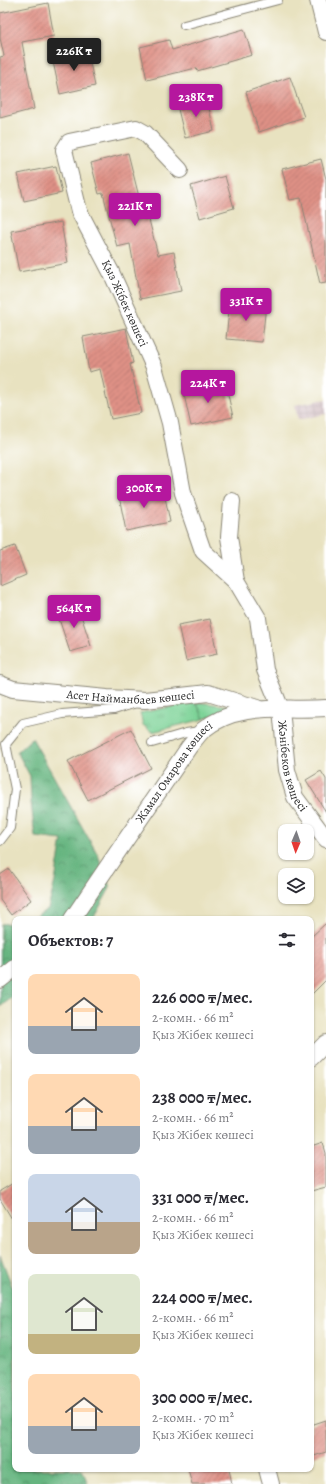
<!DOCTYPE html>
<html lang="ru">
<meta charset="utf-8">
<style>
:root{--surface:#fff;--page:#f2f2f3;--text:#2b2b33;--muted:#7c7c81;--accent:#b5179e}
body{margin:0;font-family:Alegreya,serif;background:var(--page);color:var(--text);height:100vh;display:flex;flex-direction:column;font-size:15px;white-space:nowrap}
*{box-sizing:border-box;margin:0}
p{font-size:13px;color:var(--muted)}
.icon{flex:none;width:22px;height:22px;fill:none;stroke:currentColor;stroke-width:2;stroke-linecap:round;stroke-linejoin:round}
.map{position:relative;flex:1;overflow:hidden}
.side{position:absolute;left:12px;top:916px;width:302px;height:556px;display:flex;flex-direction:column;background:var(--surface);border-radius:8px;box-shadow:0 1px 3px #0004}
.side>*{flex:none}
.needle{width:26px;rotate:182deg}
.controls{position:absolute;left:278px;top:824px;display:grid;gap:8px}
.controls a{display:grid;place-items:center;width:36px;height:36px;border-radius:8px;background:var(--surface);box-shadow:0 1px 3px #0004;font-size:20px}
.price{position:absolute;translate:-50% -34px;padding:0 9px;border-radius:4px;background:var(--accent);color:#fff;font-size:13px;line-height:26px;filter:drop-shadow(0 1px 2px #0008)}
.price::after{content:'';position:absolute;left:50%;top:24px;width:12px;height:9px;margin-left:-6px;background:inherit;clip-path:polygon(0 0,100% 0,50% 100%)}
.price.current{background:#222;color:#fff}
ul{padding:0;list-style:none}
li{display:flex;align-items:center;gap:12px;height:100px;padding:0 16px}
li span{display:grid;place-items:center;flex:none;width:112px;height:80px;border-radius:8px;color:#555}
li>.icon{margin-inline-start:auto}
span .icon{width:48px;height:48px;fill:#fffc;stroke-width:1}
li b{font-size:17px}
h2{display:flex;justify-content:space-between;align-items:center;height:48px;padding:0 16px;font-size:17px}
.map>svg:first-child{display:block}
</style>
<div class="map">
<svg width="326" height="1484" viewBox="0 0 326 1484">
<defs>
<pattern id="industrial-grid" width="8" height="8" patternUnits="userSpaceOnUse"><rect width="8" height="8" fill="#d2bec2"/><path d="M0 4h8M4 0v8" fill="none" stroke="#b4a3a7"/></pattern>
<pattern id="forest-crowns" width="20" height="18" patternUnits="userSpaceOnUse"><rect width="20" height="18" fill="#66b580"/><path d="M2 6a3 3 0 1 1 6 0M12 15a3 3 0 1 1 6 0" fill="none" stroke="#549369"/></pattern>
<pattern id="park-tufts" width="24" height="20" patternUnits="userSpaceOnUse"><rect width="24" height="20" fill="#7dd397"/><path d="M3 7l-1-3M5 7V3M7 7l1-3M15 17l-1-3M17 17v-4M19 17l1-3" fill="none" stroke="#6cb582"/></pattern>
<pattern id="building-hatch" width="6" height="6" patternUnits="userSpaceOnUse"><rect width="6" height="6" fill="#df9186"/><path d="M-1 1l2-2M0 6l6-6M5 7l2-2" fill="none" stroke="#b5776e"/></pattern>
</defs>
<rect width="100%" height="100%" fill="#fff"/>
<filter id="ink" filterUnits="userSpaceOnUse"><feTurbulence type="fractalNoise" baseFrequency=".025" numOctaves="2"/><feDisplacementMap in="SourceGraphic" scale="8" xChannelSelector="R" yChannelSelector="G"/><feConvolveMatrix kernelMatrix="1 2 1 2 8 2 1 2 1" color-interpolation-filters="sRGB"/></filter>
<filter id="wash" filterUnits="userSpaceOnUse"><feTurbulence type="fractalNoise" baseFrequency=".012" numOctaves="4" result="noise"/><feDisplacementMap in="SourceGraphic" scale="16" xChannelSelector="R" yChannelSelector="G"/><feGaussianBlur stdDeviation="0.9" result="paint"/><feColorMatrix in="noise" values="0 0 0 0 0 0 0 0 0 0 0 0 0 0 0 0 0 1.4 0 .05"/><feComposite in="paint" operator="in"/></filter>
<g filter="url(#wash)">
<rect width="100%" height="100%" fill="#e8e2c0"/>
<path fill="url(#industrial-grid)" d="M326 399V414L298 420 295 405Z"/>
<path fill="#7dd397" stroke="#547f61" d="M196 702 244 708 221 712 204 719Z"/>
<path fill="url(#forest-crowns)" stroke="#487056" d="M32 738 98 855 110 888 93 919H32L48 909 55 881 62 840 35 837 31 802 30 776 17 752Z
M15 923V995L0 1007 1 924Z
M0 1255 15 1294V1469H82L88 1484H0Z"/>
<path fill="url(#park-tufts)" stroke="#547f61" d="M196 702 204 719 152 732 143 725 140 713Z"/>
<g id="blocks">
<path fill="url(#building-hatch)" d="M48 3 54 36 22 42 34 109 0 118V57L4 56 0 38V13Z
M244 29 252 55 197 71 196 68 147 80 140 47 169 40 172 50Z
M87 49 95 86 60 94 52 57Z
M290 77 304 117 259 132 246 92Z
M207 99 214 131 185 138 177 105Z
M128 153 141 205 145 204 158 255 174 252 181 291 140 299 130 244 117 247 103 193 99 194 91 163Z
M321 159 326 179V283L320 284 301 198 290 200 282 169Z
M56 166 62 193 24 201 18 174Z
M225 176 234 208 200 218 191 186Z
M61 222 68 263 19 272 11 231Z
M230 301 266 305 262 342 226 339Z
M126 328 133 363 130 364 141 413 111 419 100 369 89 372 83 337Z
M225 381 233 417 191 426 183 390Z
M163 487 170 522 126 531 119 496Z
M15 546 26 575 0 586V551Z
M78 606 91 646 70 652 57 613Z
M210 619 217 654 186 661 178 625Z
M131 729 151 768 88 800 68 761Z
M321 771 326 779V812L306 780Z
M9 869 31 900 11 915 0 900V875Z
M326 923V980L311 995V937Z
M323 1143 326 1153V1187L311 1191V1147Z
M15 1182V1224L0 1199V1191Z
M326 1420V1452L311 1457V1425Z
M188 1469H229L232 1484H192Z"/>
</g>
</g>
<g filter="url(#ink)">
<use href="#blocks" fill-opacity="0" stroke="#8a8676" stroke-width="1"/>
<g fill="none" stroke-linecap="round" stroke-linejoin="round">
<g stroke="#8a8676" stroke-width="10">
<path id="lane" d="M184 25 278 0
M152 743 186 733 200 731
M0 841 10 828 15 789 6 744 23 723 62 714 114 710 133 704"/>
</g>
<g stroke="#8a8676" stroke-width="18">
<g id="street">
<path d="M318 0 326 32"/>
<path id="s1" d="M180 170 145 133 136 128 69 142 64 150 79 211 111 272 154 367 170 423 183 493 203 551 236 581"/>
<path id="s2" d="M232 501 229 537 236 581 258 618 265 670 281 709 287 770 295 797 326 839"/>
<path id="s3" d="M0 684 13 689 107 698 145 700 208 693 257 708"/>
<path id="s4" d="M72 919 189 747C194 741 198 735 203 730 238 701 285 711 326 708"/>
<path d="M0 980 15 968"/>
<path d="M311 1058 326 1043"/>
<path d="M267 1469 271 1484"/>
</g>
</g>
<use href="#lane" stroke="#fff" stroke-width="8"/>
<use href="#street" stroke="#fff" stroke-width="16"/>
</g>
</g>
<g text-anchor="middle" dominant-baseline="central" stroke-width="4" stroke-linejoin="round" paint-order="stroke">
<g font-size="12" fill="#2b2b2b" stroke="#fff">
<text stroke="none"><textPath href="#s1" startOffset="305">Қыз Жібек көшесі</textPath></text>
<text stroke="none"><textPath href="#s3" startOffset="132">Асет Найманбаев көшесі</textPath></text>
<text stroke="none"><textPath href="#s2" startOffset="277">Жәнібеков көшесі</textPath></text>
<text stroke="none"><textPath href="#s4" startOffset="179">Жамал Омарова көшесі</textPath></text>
</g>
</g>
</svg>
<div class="controls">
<a><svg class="needle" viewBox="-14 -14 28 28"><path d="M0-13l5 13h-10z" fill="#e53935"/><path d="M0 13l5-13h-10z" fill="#7c7c81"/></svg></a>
<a><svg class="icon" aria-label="layers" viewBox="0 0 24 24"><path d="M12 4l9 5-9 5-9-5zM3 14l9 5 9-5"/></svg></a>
</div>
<b class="price current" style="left:74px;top:72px">226K ₸</b>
<b class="price" style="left:196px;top:118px">238K ₸</b>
<b class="price" style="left:135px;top:227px">221K ₸</b>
<b class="price" style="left:246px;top:322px">331K ₸</b>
<b class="price" style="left:208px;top:404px">224K ₸</b>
<b class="price" style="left:144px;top:509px">300K ₸</b>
<b class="price" style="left:74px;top:629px">564K ₸</b>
<section class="side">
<h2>Объектов: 7<svg class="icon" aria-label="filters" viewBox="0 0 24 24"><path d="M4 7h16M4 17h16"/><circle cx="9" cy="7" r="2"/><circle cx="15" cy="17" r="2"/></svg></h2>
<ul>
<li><span style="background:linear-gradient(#ffd9b3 65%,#9aa5b1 0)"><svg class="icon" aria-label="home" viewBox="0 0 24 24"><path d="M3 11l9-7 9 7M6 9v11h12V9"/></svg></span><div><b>226 000 ₸/мес.</b><p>2-комн. · 66 m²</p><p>Қыз Жібек көшесі</p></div></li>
<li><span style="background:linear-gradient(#ffd9b3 65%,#9aa5b1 0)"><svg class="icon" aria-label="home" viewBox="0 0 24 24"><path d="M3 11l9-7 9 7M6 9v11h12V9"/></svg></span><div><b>238 000 ₸/мес.</b><p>2-комн. · 66 m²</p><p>Қыз Жібек көшесі</p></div></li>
<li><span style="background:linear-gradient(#c9d6e8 60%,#b9a48a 0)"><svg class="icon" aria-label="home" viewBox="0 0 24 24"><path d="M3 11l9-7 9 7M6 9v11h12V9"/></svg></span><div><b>331 000 ₸/мес.</b><p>2-комн. · 66 m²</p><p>Қыз Жібек көшесі</p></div></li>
<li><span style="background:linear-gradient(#dfe7d0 75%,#c2b280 0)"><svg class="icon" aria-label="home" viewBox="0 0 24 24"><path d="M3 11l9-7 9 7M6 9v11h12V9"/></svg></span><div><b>224 000 ₸/мес.</b><p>2-комн. · 66 m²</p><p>Қыз Жібек көшесі</p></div></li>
<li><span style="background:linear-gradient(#ffd9b3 65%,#9aa5b1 0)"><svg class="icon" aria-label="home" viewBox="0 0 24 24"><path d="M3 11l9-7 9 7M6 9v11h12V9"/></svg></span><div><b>300 000 ₸/мес.</b><p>2-комн. · 70 m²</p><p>Қыз Жібек көшесі</p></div></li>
</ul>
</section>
</div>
